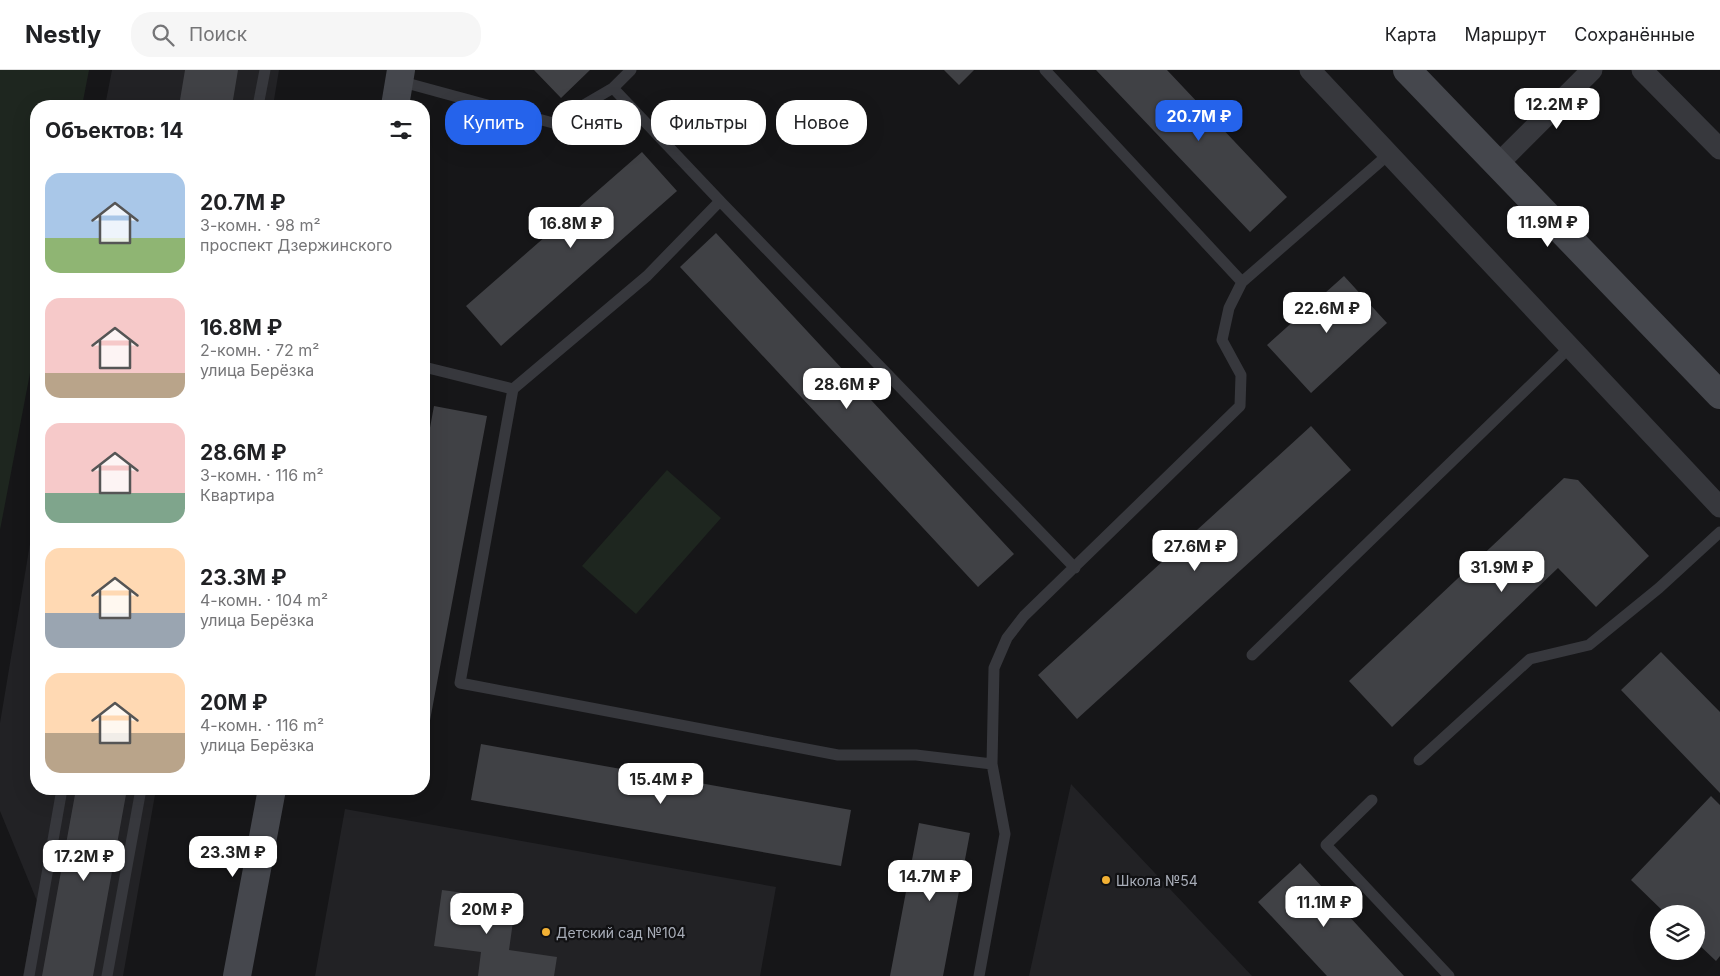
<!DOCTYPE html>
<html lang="ru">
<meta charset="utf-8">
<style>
:root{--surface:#fff;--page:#f6f6f6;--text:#202124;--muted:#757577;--line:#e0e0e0;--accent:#2563eb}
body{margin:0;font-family:Inter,sans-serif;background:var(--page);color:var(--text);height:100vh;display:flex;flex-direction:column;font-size:19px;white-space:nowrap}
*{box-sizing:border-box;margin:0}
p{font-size:16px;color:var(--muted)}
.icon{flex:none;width:28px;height:28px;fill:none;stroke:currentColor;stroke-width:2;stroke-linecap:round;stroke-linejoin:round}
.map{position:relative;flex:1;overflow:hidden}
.panel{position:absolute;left:30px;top:30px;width:400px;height:695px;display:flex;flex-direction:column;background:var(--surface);border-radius:20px;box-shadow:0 5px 20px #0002}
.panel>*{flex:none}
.guide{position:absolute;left:445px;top:30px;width:475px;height:45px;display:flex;gap:10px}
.buttons{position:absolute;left:1650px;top:835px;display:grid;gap:10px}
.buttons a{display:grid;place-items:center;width:55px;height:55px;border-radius:50%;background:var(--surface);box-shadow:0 5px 20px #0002;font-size:25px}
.price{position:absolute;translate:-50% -42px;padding:0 11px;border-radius:10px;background:#fff;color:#222;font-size:16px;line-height:32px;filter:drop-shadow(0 1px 2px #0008)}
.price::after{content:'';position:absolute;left:50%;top:30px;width:15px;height:11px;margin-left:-8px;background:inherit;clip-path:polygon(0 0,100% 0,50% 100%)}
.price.on{background:var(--accent);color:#fff}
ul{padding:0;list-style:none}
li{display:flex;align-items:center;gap:15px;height:125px;padding:0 15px}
li span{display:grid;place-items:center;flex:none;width:140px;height:100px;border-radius:15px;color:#555}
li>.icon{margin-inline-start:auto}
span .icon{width:60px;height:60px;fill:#fffc;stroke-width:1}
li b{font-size:21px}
h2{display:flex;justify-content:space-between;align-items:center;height:60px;padding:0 15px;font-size:21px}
.pill{padding:0 18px;border-radius:20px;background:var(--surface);box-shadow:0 5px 20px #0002;font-size:18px;line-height:45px}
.pill.on{background:var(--accent);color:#fff}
header{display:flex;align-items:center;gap:30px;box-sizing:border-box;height:70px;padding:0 25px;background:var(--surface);border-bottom:1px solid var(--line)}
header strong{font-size:24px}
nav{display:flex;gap:28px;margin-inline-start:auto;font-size:18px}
.search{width:350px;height:45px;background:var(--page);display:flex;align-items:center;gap:12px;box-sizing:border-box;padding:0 18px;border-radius:20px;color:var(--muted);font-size:19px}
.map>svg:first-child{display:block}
</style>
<header>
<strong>Nestly</strong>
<div class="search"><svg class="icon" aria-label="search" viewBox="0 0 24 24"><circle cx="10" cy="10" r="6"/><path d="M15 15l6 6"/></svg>Поиск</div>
<nav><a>Карта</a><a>Маршрут</a><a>Сохранённые</a></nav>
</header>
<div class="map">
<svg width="1720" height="906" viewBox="0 0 1720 906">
<rect width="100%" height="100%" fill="#161618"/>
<path fill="#222225" d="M112 0H279L273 36H105Z
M36 438V719H156L123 906H23L37 831 0 741V653Z
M1071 714 1252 906H1029Z
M345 739 776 817 760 906H315Z"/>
<path fill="#1e261f" d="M0 0H89L82 36H36V272L0 460Z
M667 400 721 448 636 544 582 496Z"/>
<path fill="#404145" d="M185 0H238L232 36H179Z
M534 0H590L561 28Z
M944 0H974L959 15Z
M1096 0H1167L1287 127 1250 162Z
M642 82 677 121 501 276 466 236Z
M716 163 1014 484 978 517 680 197Z
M1344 206 1387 253 1311 323 1267 275Z
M434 336 487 346 425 677 424 390Z
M1311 356 1351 400 1077 649 1038 605Z
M1564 408 1578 410 1649 486 1596 537 1558 498 1392 657 1349 611Z
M1661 582 1720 642V723L1621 620Z
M481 674 851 740 841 796 471 730Z
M76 719H127L93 906H42Z
M1711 726 1720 735V886L1716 891 1696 872V844H1666L1631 810Z
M919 753 970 763 943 906H890Z
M1300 793 1404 906H1327L1258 832Z
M442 820 516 830 509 880 557 887 554 906H478L481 882 434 876Z"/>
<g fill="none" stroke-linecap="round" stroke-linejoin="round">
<path stroke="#37383d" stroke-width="11" d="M399 11 553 53 613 18 631 0
M613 18 720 131
M258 36 265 0
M1242 212 1389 84
M424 297 513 319 460 613 838 685H916L992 694
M513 319 647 206 720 131 1075 498
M1252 585 1569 278
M1419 690 1530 589 1589 575 1659 518 1720 462
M1372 730 1326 775 1449 906
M29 906 62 719
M107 906 141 719
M979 906 1005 764 992 694 994 598 1007 568 1024 546 1240 336 1241 305 1222 270 1229 238 1242 212 1045 0"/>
<path stroke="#37383d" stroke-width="21" d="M1310 0 1720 437
M1642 0 1720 79
M1497 95 1592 0"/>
<path stroke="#45474d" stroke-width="28" d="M1407 0 1720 325
M395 36 401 0
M237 906 272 719"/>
</g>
<g fill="#f2b134" stroke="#111113" stroke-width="2">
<circle cx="1106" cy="810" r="5"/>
<circle cx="546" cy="862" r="5"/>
</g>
<g text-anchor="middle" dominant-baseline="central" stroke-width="4.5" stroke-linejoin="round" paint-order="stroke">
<g font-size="14" fill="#a8adb8" stroke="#111113" text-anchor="start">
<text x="1116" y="810">Школа №54</text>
<text x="556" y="862">Детский сад №104</text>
</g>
</g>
</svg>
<div class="buttons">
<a><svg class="icon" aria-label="layers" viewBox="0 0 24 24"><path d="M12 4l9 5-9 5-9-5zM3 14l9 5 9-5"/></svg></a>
</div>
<b class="price" style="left:1557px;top:60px">12.2M ₽</b>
<b class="price on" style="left:1199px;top:72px">20.7M ₽</b>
<b class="price" style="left:1548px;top:178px">11.9M ₽</b>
<b class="price" style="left:571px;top:179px">16.8M ₽</b>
<b class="price" style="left:1327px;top:264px">22.6M ₽</b>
<b class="price" style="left:847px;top:340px">28.6M ₽</b>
<b class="price" style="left:1195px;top:502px">27.6M ₽</b>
<b class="price" style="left:1502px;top:523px">31.9M ₽</b>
<b class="price" style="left:661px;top:735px">15.4M ₽</b>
<b class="price" style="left:233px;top:808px">23.3M ₽</b>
<b class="price" style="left:84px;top:812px">17.2M ₽</b>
<b class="price" style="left:930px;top:832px">14.7M ₽</b>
<b class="price" style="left:1324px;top:858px">11.1M ₽</b>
<b class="price" style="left:487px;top:865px">20M ₽</b>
<div class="guide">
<a class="pill on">Купить</a>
<a class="pill">Снять</a>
<a class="pill">Фильтры</a>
<a class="pill">Новое</a>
</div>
<section class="panel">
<h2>Объектов: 14<svg class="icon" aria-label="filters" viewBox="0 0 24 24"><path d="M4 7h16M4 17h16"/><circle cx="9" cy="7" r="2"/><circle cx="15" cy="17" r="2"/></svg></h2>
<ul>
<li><span style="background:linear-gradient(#a9c7e8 65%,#8fb573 0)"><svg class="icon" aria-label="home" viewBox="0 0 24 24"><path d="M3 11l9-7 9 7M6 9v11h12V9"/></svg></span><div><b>20.7M ₽</b><p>3-комн. · 98 m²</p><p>проспект Дзержинского</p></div></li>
<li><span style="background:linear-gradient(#f6c9c9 75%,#b9a48a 0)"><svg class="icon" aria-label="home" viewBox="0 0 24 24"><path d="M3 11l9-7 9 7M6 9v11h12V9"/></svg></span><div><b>16.8M ₽</b><p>2-комн. · 72 m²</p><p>улица Берёзка</p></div></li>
<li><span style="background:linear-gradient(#f6c9c9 70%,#7fa58c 0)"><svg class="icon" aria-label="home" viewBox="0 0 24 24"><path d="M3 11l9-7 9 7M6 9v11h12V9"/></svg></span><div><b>28.6M ₽</b><p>3-комн. · 116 m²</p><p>Квартира</p></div></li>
<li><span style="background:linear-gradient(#ffd9b3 65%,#9aa5b1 0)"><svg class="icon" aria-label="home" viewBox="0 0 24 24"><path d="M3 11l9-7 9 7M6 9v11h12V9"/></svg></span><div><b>23.3M ₽</b><p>4-комн. · 104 m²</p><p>улица Берёзка</p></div></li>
<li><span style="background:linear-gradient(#ffd9b3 60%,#b9a48a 0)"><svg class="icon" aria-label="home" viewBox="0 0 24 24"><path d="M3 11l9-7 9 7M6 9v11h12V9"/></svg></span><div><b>20M ₽</b><p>4-комн. · 116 m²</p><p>улица Берёзка</p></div></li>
</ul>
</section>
</div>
